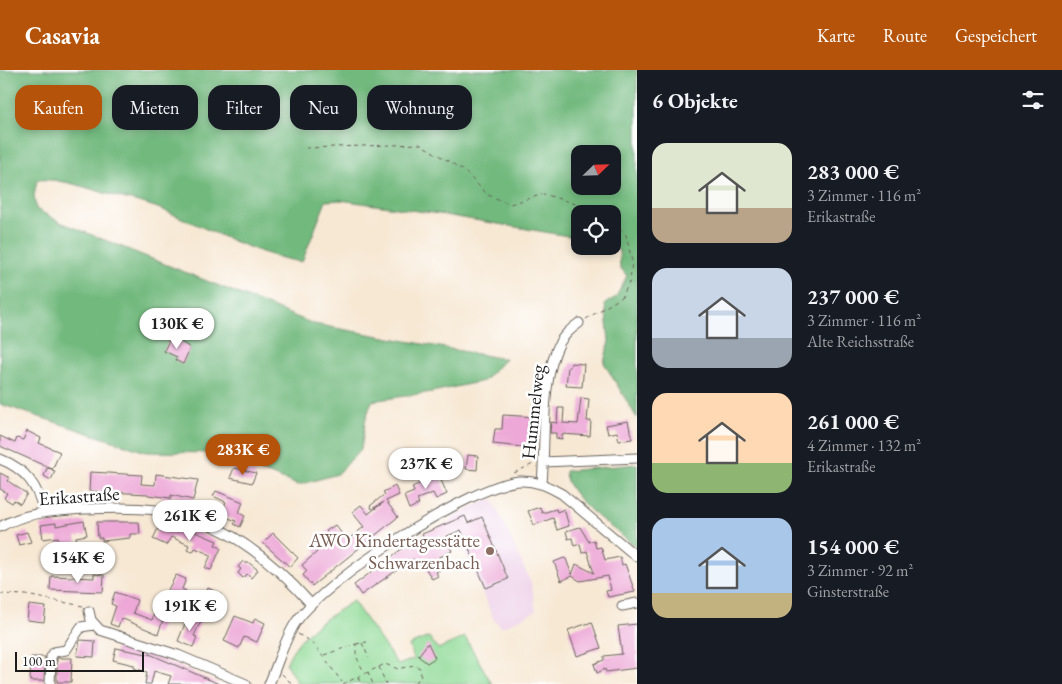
<!DOCTYPE html>
<html lang="de">
<meta charset="utf-8">
<style>
:root{--surface:#171b24;--page:#242831;--text:#f1f3f6;--muted:#9ea1a6;--accent:#b45309}
body{margin:0;font-family:"EB Garamond",serif;background:var(--page);color:var(--text);height:100vh;display:flex;flex-direction:column;font-size:19px;white-space:nowrap}
*{box-sizing:border-box;margin:0}
p{font-size:16px;color:var(--muted)}
.icon{flex:none;width:28px;height:28px;fill:none;stroke:currentColor;stroke-width:2;stroke-linecap:round;stroke-linejoin:round}
.map{position:relative;flex:1;overflow:hidden}
.side{display:flex;flex-direction:column;background:var(--surface);width:425px}
.side>*{flex:none}
.hud{position:absolute;left:15px;top:15px;width:475px;height:45px;display:flex;gap:10px}
.needle{width:32px;rotate:67deg}
.fabs{position:absolute;left:571px;top:75px;display:grid;gap:10px}
.fabs a{display:grid;place-items:center;width:50px;height:50px;border-radius:10px;background:var(--surface);box-shadow:0 2px 8px #0003;font-size:25px}
.scale{position:absolute;left:15px;bottom:12px;width:129px;box-sizing:border-box;padding-left:5px;border:2px solid #1c1c1c;border-top:0;font-size:14px;line-height:18px;white-space:nowrap;color:#1c1c1c;-webkit-text-stroke:4px #fff;paint-order:stroke}
.price{position:absolute;translate:-50% -42px;padding:0 11px;border-radius:18px;background:#fff;color:#222;font-size:16px;line-height:32px;filter:drop-shadow(0 1px 2px #0008)}
.price::after{content:'';position:absolute;left:50%;top:30px;width:15px;height:11px;margin-left:-8px;background:inherit;clip-path:polygon(0 0,100% 0,50% 100%)}
.price.active{background:var(--accent);color:#fff}
ul{padding:0;list-style:none}
li{display:flex;align-items:center;gap:15px;height:125px;padding:0 15px}
li span{display:grid;place-items:center;flex:none;width:140px;height:100px;border-radius:15px;color:#555}
li>.icon{margin-inline-start:auto}
span .icon{width:60px;height:60px;fill:#fffc;stroke-width:1}
li b{font-size:21px}
h2{display:flex;justify-content:space-between;align-items:center;height:60px;padding:0 15px;font-size:21px}
.tag{padding:0 18px;border-radius:15px;background:var(--surface);box-shadow:0 2px 8px #0003;font-size:18px;line-height:45px}
.tag.active{background:var(--accent);color:#fff}
header{display:flex;align-items:center;gap:30px;box-sizing:border-box;height:70px;padding:0 25px;background:var(--accent);color:#fff}
header strong{font-size:24px}
nav{display:flex;gap:28px;margin-inline-start:auto;font-size:18px}
main{display:flex;flex:1;min-height:0}
.map>svg:first-child{display:block}
</style>
<header>
<strong>Casavia</strong>
<nav><a>Karte</a><a>Route</a><a>Gespeichert</a></nav>
</header>
<main>
<div class="map">
<svg width="637" height="614" viewBox="0 0 637 614">
<rect width="100%" height="100%" fill="#fff"/>
<filter id="ink" filterUnits="userSpaceOnUse"><feTurbulence type="fractalNoise" baseFrequency=".02" numOctaves="2"/><feDisplacementMap in="SourceGraphic" scale="10" xChannelSelector="R" yChannelSelector="G"/><feConvolveMatrix kernelMatrix="1 2 1 2 8 2 1 2 1" color-interpolation-filters="sRGB"/></filter>
<filter id="wash" filterUnits="userSpaceOnUse"><feTurbulence type="fractalNoise" baseFrequency=".0096" numOctaves="4" result="noise"/><feDisplacementMap in="SourceGraphic" scale="20" xChannelSelector="R" yChannelSelector="G"/><feGaussianBlur stdDeviation="1.12" result="paint"/><feColorMatrix in="noise" values="0 0 0 0 0 0 0 0 0 0 0 0 0 0 0 0 0 1.4 0 .05"/><feComposite in="paint" operator="in"/></filter>
<g filter="url(#wash)">
<rect width="100%" height="100%" fill="#f7e8d4"/>
<path fill="#edd0e8" d="M492 428 531 513 536 541 502 557 494 550 450 448Z"/>
<path fill="#8ed995" stroke="#557a58" d="M353 531 398 595 414 589 409 575 429 567 438 579 465 567 492 614H298L286 594C298 563 326 549 353 531Z"/>
<path fill="#72b97e" stroke="#476a4d" fill-rule="evenodd" d="M0 0H637V348L604 293 609 271 605 234 616 227 627 206 620 197 619 181 613 176 612 144H580V168L439 144 340 130 326 131 302 192C256 185 213 161 170 143 149 133 123 129 101 122 81 116 57 108 37 110L34 126 36 139 60 152 314 254 505 289 484 311 432 322 372 331 366 348 361 379 338 404 298 415 214 383 146 382 0 334ZM580 84H612V116H580Z
M637 394V477C618 462 564 426 565 401Z"/>
<g id="blocks">
<path fill="#eda8d7" d="M174 267 190 278 183 294 175 290 177 287 164 281 170 268 173 270Z
M571 293 584 294 582 317 566 316 568 297H570Z
M581 328 589 329 587 351H591L590 366 562 364V369L556 368V363H550L551 352 557 353 558 338H564L563 353 578 354Z
M503 345 537 347 532 378 493 374 495 359H502Z
M628 351 632 369 619 371 617 362 608 364 606 355Z
M27 361 41 368 39 373 60 382 52 400 55 401 51 410 44 406 47 398 52 399 0 376V366L15 373 17 368 23 370Z
M438 383 452 384 451 397 438 396Z
M468 385 478 386 477 400 466 399Z
M234 398 256 403 252 413 230 408Z
M90 402 142 405 141 414 155 415 156 404 198 410 193 430 171 425V428L148 425V424L89 421Z
M0 403 10 408 8 411 27 424 20 434 14 430 12 433 4 428 7 423 0 419Z
M438 403 447 424 436 429 433 423 417 429 419 434 409 439 404 426 414 422 412 417 421 413 419 411Z
M395 416 399 425 386 431 398 447 312 516 303 505 307 501 302 495 317 482 314 479 330 467 326 461 335 455 347 470 364 457 352 442 361 435 368 444 384 432 372 439 370 436 385 424 383 422Z
M216 421 243 432 239 443 245 446 240 457 234 454 236 451 221 445 226 432 213 426Z
M540 437 542 443 556 439 557 442 564 439 569 456 557 460 553 448 534 455 528 441Z
M465 446 468 453 482 447 508 509 486 518 461 460 445 467 452 481 438 488 443 498 436 502 438 506 432 509 422 492 416 496 413 489 361 525 354 515 403 478 424 468 422 464Z
M84 451 87 465 76 467 77 472 59 475 58 467 43 469 41 455 56 453V456Z
M97 452H139L140 464H130V468L102 471V468H98Z
M160 454 178 462 181 456 217 471 215 475 221 478 211 500 205 498 211 485 195 478 193 482 187 480 189 475 171 467 166 475 153 469Z
M580 457 589 472 594 470 596 478 601 477 605 490 620 487 622 495 625 494 635 522 608 527 606 521 611 520 608 506 580 511 572 506 561 511 554 492 564 488 566 489 572 505 576 494 594 503 587 481 582 483 580 474 574 476 572 468 568 469 566 461Z
M27 462 31 472 19 475 16 465Z
M273 463 298 488 290 497 263 473Z
M243 491 246 494 248 492 258 500 251 508 247 504 243 508 238 503 241 499 238 497Z
M94 504 104 505 103 522 50 520 51 506 94 508Z
M176 505 186 509 182 519 186 521 184 525 199 531 200 529 203 530 208 518 221 524 211 546 165 525Z
M115 522 137 530 133 543 152 550 157 535 167 539 158 564 121 548 118 557 110 554 116 536 111 534Z
M29 535 46 537 44 552 27 550Z
M188 546 201 551 194 566 197 567 193 577 178 571Z
M235 546 253 553 255 548 265 553 257 572 244 567 239 578 224 571Z
M592 552 601 578 577 586 568 560Z
M637 554V598L606 602 605 599 597 603 594 594 604 590V586L622 584 618 556Z
M80 570 95 571 94 587 77 586Z
M428 573 435 588 427 593 418 586Z
M116 578 152 585 219 614H168L171 606 154 601 151 614H145L147 602 134 598V595L113 590Z
M31 587H45L44 611H30Z
M57 588H72L71 612H57Z"/>
</g>
</g>
<g filter="url(#ink)">
<use href="#blocks" fill-opacity="0" stroke="#69635c" stroke-width="1"/>
<g fill="none" stroke-linecap="round" stroke-linejoin="round">
<g stroke="#69635c" stroke-width="11">
<path id="minor" d="M0 389C26 399 38 416 44 443
M543 392 637 388
M542 413C546 370 540 311 560 272 565 264 572 258 579 253
M0 457C25 442 56 441 84 439 109 438 132 437 156 440 219 446 271 489 311 534
M622 536 637 533
M89 541 91 550 100 560 178 585 246 614
M50 614 51 587 54 582 66 580 81 557 94 555
M269 614C278 594 284 570 296 552 325 510 469 416 519 411 535 410 549 416 562 424L637 487"/>
</g>
<path stroke="#69635c" stroke-width="1" stroke-dasharray="4 4" stroke-linecap="butt" d="M306 78 420 74 463 100 488 125 510 134 544 124 607 144
M586 249 622 227 630 211 632 191 626 165 612 150
M514 403 533 394
M0 524 26 525 83 536
M298 564 312 572 342 612
M362 573 369 588
M356 574 367 572
M324 585 356 574V586L364 602
M379 597 386 614
M368 602 373 614
M282 604 292 614
M358 607 361 614
M343 614 385 594 398 599 414 595 420 598 421 605 415 614"/>
<use href="#minor" stroke="#fff" stroke-width="9"/>
</g>
</g>
<circle fill="#8d6e63" stroke="#fff" stroke-width="2" cx="490" cy="481" r="5"/>
<g text-anchor="middle" dominant-baseline="central" stroke-width="5" stroke-linejoin="round" paint-order="stroke">
<g font-size="19" fill="#1c1c1c" stroke="#fff">
<text transform="translate(533 342) rotate(-84)">Hummelweg</text>
<text transform="translate(79 426) rotate(-4)">Erikastraße</text>
</g>
<g font-size="19" fill="#785e54" stroke="#fff" text-anchor="end">
<text x="480" y="470">AWO Kindertagesstätte<tspan x="480" dy="22">Schwarzenbach</tspan></text>
</g>
</g>
</svg>
<div class="fabs">
<a><svg class="needle" viewBox="-14 -14 28 28"><path d="M0-13l5 13h-10z" fill="#e53935"/><path d="M0 13l5-13h-10z" fill="#9ea1a6"/></svg></a>
<a><svg class="icon" aria-label="locate" viewBox="0 0 24 24"><circle cx="12" cy="12" r="6"/><path d="M12 2v4M12 18v4M2 12h4M18 12h4"/></svg></a>
</div>
<div class="scale">100 m</div>
<b class="price" style="left:177px;top:280px">130K €</b>
<b class="price active" style="left:243px;top:406px">283K €</b>
<b class="price" style="left:426px;top:420px">237K €</b>
<b class="price" style="left:190px;top:472px">261K €</b>
<b class="price" style="left:78px;top:514px">154K €</b>
<b class="price" style="left:190px;top:562px">191K €</b>
<div class="hud">
<a class="tag active">Kaufen</a>
<a class="tag">Mieten</a>
<a class="tag">Filter</a>
<a class="tag">Neu</a>
<a class="tag">Wohnung</a>
</div>
</div>
<section class="side">
<h2>6 Objekte<svg class="icon" aria-label="filters" viewBox="0 0 24 24"><path d="M4 7h16M4 17h16"/><circle cx="9" cy="7" r="2"/><circle cx="15" cy="17" r="2"/></svg></h2>
<ul>
<li><span style="background:linear-gradient(#dfe7d0 65%,#b9a48a 0)"><svg class="icon" aria-label="home" viewBox="0 0 24 24"><path d="M3 11l9-7 9 7M6 9v11h12V9"/></svg></span><div><b>283 000 €</b><p>3 Zimmer · 116 m²</p><p>Erikastraße</p></div></li>
<li><span style="background:linear-gradient(#c9d6e8 70%,#9aa5b1 0)"><svg class="icon" aria-label="home" viewBox="0 0 24 24"><path d="M3 11l9-7 9 7M6 9v11h12V9"/></svg></span><div><b>237 000 €</b><p>3 Zimmer · 116 m²</p><p>Alte Reichsstraße</p></div></li>
<li><span style="background:linear-gradient(#ffd9b3 70%,#8fb573 0)"><svg class="icon" aria-label="home" viewBox="0 0 24 24"><path d="M3 11l9-7 9 7M6 9v11h12V9"/></svg></span><div><b>261 000 €</b><p>4 Zimmer · 132 m²</p><p>Erikastraße</p></div></li>
<li><span style="background:linear-gradient(#a9c7e8 75%,#c2b280 0)"><svg class="icon" aria-label="home" viewBox="0 0 24 24"><path d="M3 11l9-7 9 7M6 9v11h12V9"/></svg></span><div><b>154 000 €</b><p>3 Zimmer · 92 m²</p><p>Ginsterstraße</p></div></li>
</ul>
</section>
</main>
